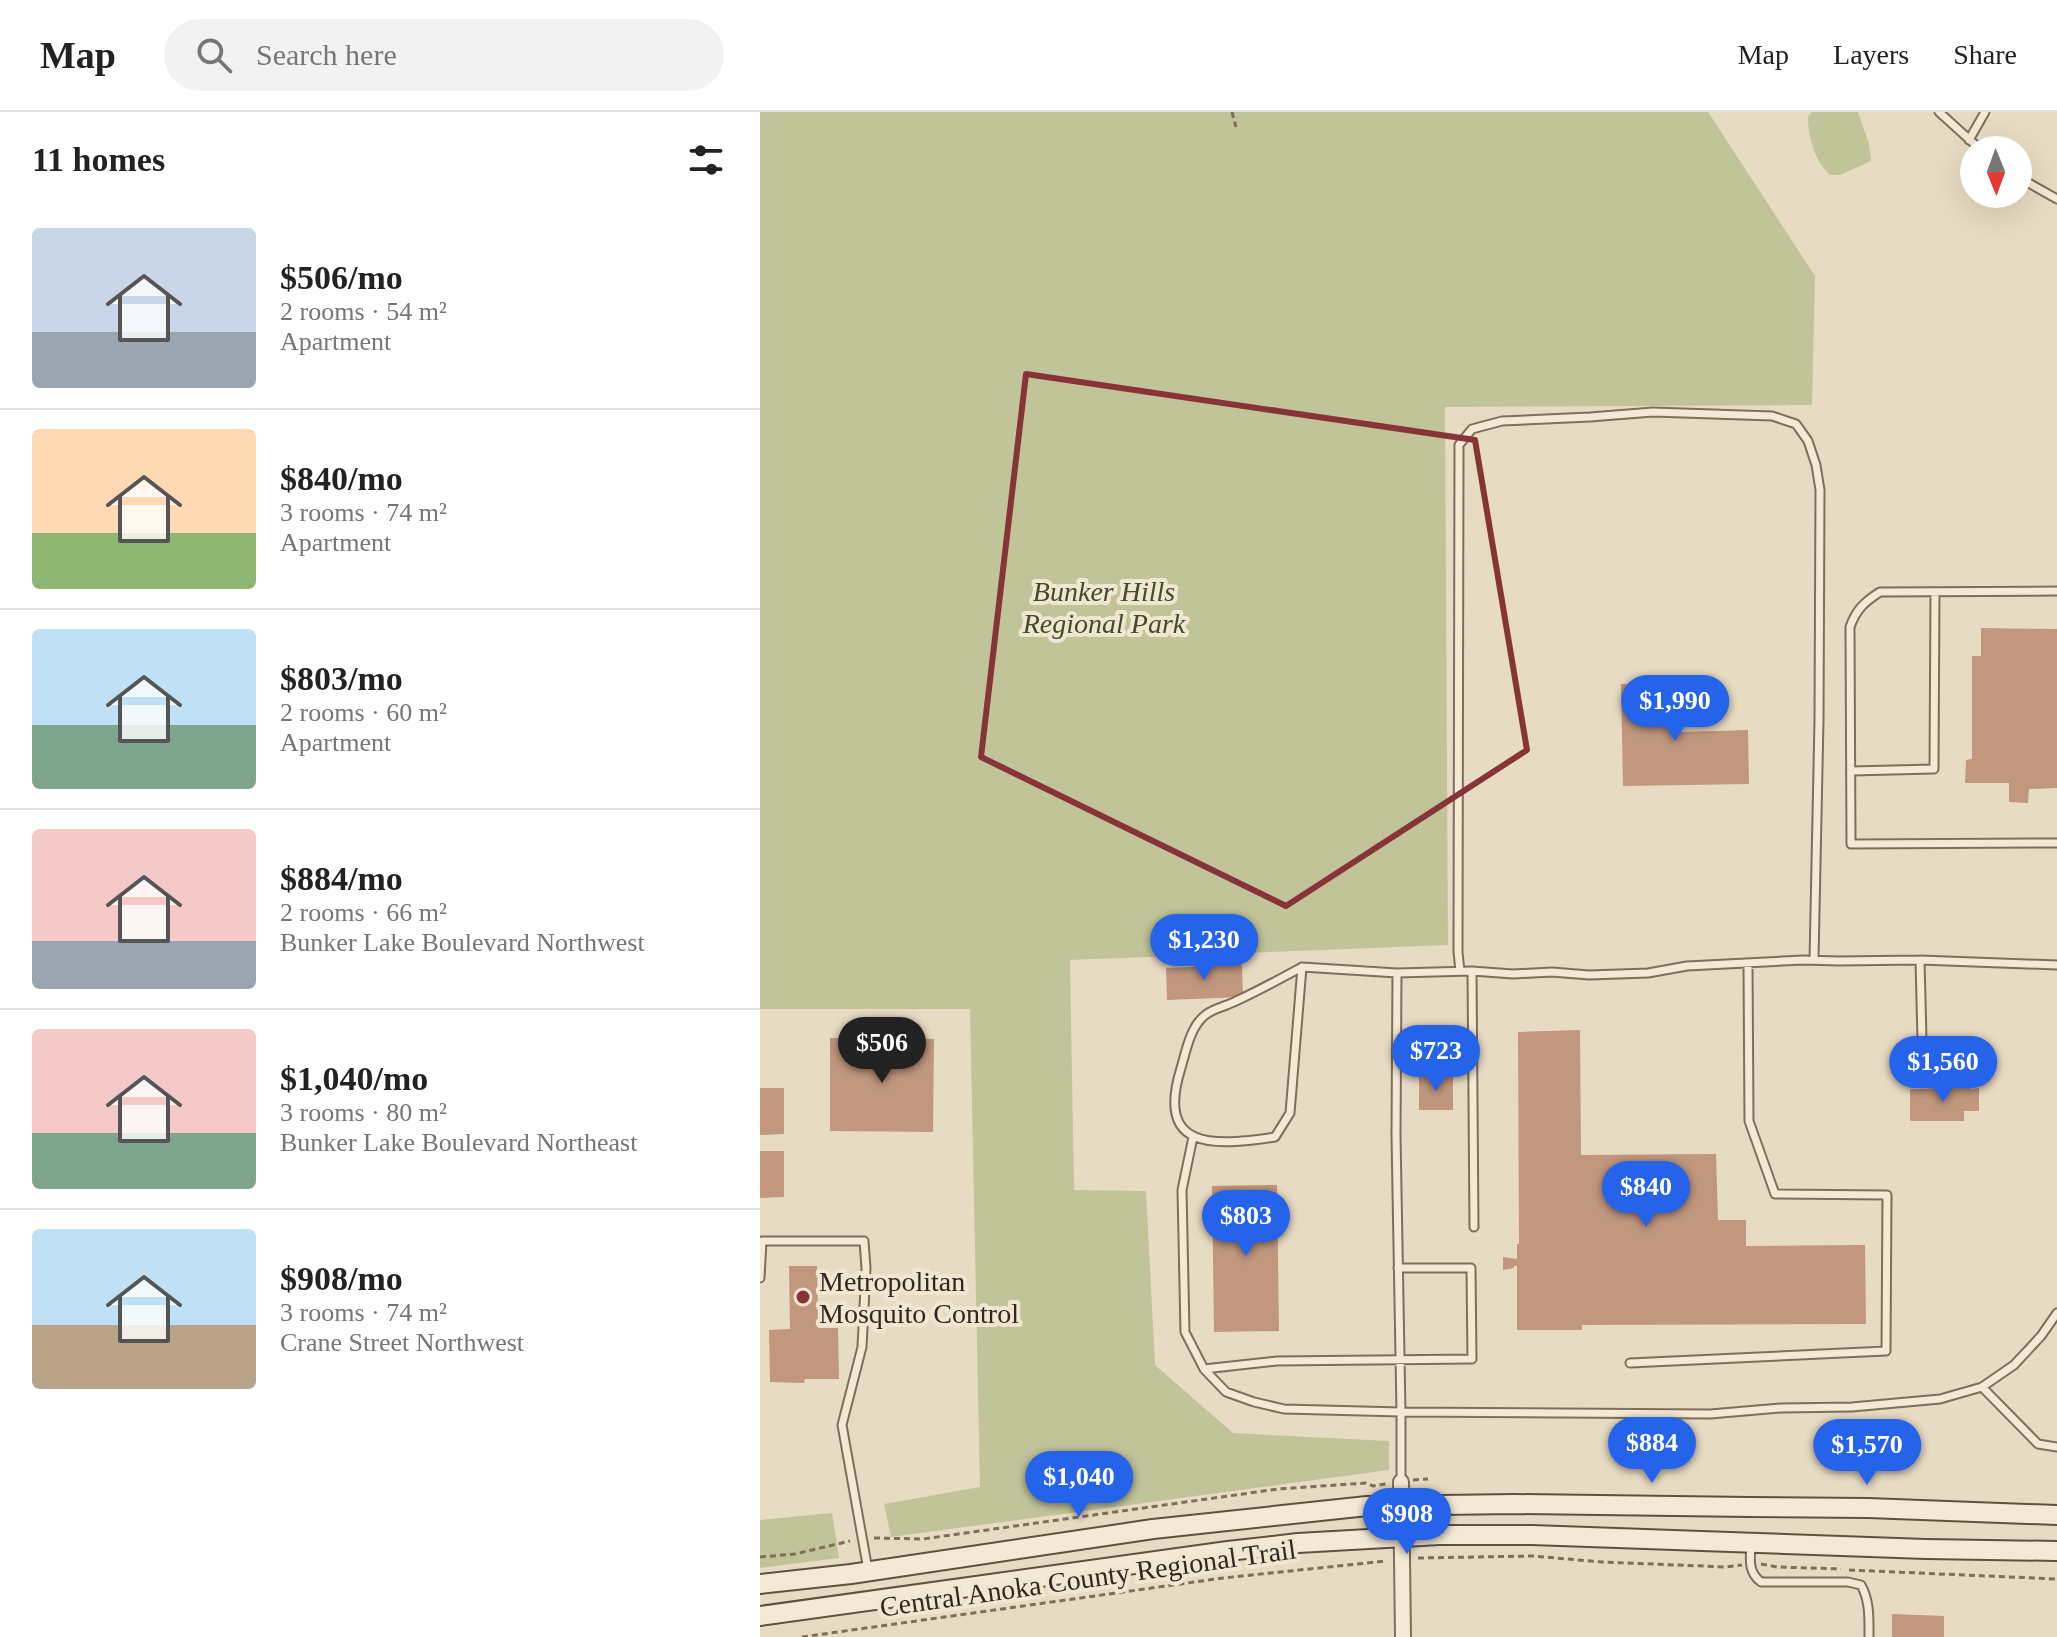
<!DOCTYPE html>
<meta charset="utf-8">
<style>
:root{--surface:#fff;--page:#f2f2f2;--text:#222;--muted:#767676;--line:#e0e0e0;--accent:#2563eb}
body{margin:0;font-family:"Times New Roman",serif;background:var(--page);color:var(--text);height:100vh;display:flex;flex-direction:column;font-size:30px;white-space:nowrap}
*{box-sizing:border-box;margin:0}
p{font-size:26px;color:var(--muted)}
.icon{flex:none;width:44px;height:44px;fill:none;stroke:currentColor;stroke-width:2;stroke-linecap:round;stroke-linejoin:round}
.map{position:relative;flex:1;overflow:hidden}
.sheet{display:flex;flex-direction:column;background:var(--surface);width:760px}
.sheet>*{flex:none}
.needle{width:52px;rotate:179deg}
.controls{position:absolute;left:1200px;top:24px;display:grid;gap:16px}
.controls a{display:grid;place-items:center;width:72px;height:72px;border-radius:50%;background:var(--surface);box-shadow:0 8px 32px #0002;font-size:40px}
.price{position:absolute;translate:-50% -68px;padding:0 18px;border-radius:28px;background:var(--accent);color:#fff;font-size:26px;line-height:52px;filter:drop-shadow(0 2px 4px #0008)}
.price::after{content:'';position:absolute;left:50%;top:48px;width:24px;height:18px;margin-left:-12px;background:inherit;clip-path:polygon(0 0,100% 0,50% 100%)}
.price.active{background:#222;color:#fff}
ul{padding:0;list-style:none}
li{display:flex;align-items:center;gap:24px;height:200px;padding:0 32px}
li+li{border-top:2px solid var(--line)}
li span{display:grid;place-items:center;flex:none;width:224px;height:160px;border-radius:8px;color:#555}
li>.icon{margin-inline-start:auto}
span .icon{width:96px;height:96px;fill:#fffc;stroke-width:1}
li b{font-size:34px}
h2{display:flex;justify-content:space-between;align-items:center;height:96px;padding:0 32px;font-size:34px}
header{display:flex;align-items:center;gap:48px;box-sizing:border-box;height:112px;padding:0 40px;background:var(--surface);border-bottom:2px solid var(--line)}
header strong{font-size:38px}
nav{display:flex;gap:44px;margin-inline-start:auto;font-size:28px}
.search{width:560px;height:72px;background:var(--page);display:flex;align-items:center;gap:20px;box-sizing:border-box;padding:0 28px;border-radius:44px;color:var(--muted);font-size:30px}
main{display:flex;flex:1;min-height:0}
.map>svg:first-child{display:block}
</style>
<header>
<strong>Map</strong>
<div class="search"><svg class="icon" aria-label="search" viewBox="0 0 24 24"><circle cx="10" cy="10" r="6"/><path d="M15 15l6 6"/></svg>Search here</div>
<nav><a>Map</a><a>Layers</a><a>Share</a></nav>
</header>
<main>
<section class="sheet">
<h2>11 homes<svg class="icon" aria-label="filters" viewBox="0 0 24 24"><path d="M4 7h16M4 17h16"/><circle cx="9" cy="7" r="2"/><circle cx="15" cy="17" r="2"/></svg></h2>
<ul>
<li><span style="background:linear-gradient(#c9d6e8 65%,#9aa5b1 0)"><svg class="icon" aria-label="home" viewBox="0 0 24 24"><path d="M3 11l9-7 9 7M6 9v11h12V9"/></svg></span><div><b>$506/mo</b><p>2 rooms · 54 m²</p><p>Apartment</p></div></li>
<li><span style="background:linear-gradient(#ffd9b3 65%,#8fb573 0)"><svg class="icon" aria-label="home" viewBox="0 0 24 24"><path d="M3 11l9-7 9 7M6 9v11h12V9"/></svg></span><div><b>$840/mo</b><p>3 rooms · 74 m²</p><p>Apartment</p></div></li>
<li><span style="background:linear-gradient(#bfe0f5 60%,#7fa58c 0)"><svg class="icon" aria-label="home" viewBox="0 0 24 24"><path d="M3 11l9-7 9 7M6 9v11h12V9"/></svg></span><div><b>$803/mo</b><p>2 rooms · 60 m²</p><p>Apartment</p></div></li>
<li><span style="background:linear-gradient(#f6c9c9 70%,#9aa5b1 0)"><svg class="icon" aria-label="home" viewBox="0 0 24 24"><path d="M3 11l9-7 9 7M6 9v11h12V9"/></svg></span><div><b>$884/mo</b><p>2 rooms · 66 m²</p><p>Bunker Lake Boulevard Northwest</p></div></li>
<li><span style="background:linear-gradient(#f6c9c9 65%,#7fa58c 0)"><svg class="icon" aria-label="home" viewBox="0 0 24 24"><path d="M3 11l9-7 9 7M6 9v11h12V9"/></svg></span><div><b>$1,040/mo</b><p>3 rooms · 80 m²</p><p>Bunker Lake Boulevard Northeast</p></div></li>
<li><span style="background:linear-gradient(#bfe0f5 60%,#b9a48a 0)"><svg class="icon" aria-label="home" viewBox="0 0 24 24"><path d="M3 11l9-7 9 7M6 9v11h12V9"/></svg></span><div><b>$908/mo</b><p>3 rooms · 74 m²</p><p>Crane Street Northwest</p></div></li>
</ul>
</section>
<div class="map">
<svg width="1297" height="1525" viewBox="0 0 1297 1525">
<rect width="100%" height="100%" fill="#e8dbc3"/>
<path fill="#c1c499" d="M0 0H948L1055 164 1052 293 685 295 688 833 310 848 314 1078 386 1079 395 1253 473 1321 629 1329V1358L131 1425 124 1392 220 1375 210 897H0Z
M1052 0H1098L1109 32 1111 49 1080 63H1070C1054 48 1048 25 1048 4Z
M72 1401 79 1446 0 1456V1408Z"/>
<path fill="#c1977e" d="M1221 516 1297 517V676L1269 677 1268 691 1249 690V671H1205L1206 648 1212 647V544H1221Z
M920 571 921 620 988 618 989 672 863 674 861 572Z
M482 853 483 885 407 888 406 856Z
M820 918 821 1043 956 1042 958 1108H986V1134L1105 1133 1106 1212 822 1213V1218H757V1154H754V1156L743 1158V1145L757 1147V1132H759L758 920Z
M70 926 174 927 173 1020 70 1019Z
M659 964H693V998H659Z
M1201 972H1211V977L1219 976V999H1204V1009H1150V977L1201 976Z
M0 976H24V1022L0 1023Z
M0 1039H24V1085L0 1086Z
M517 1073 519 1219 454 1220 452 1074Z
M29 1154H57L58 1216H78L79 1267H45L44 1271 10 1270 9 1218 30 1217Z
M1132 1502 1184 1504V1525H1132Z"/>
<g fill="none" stroke-linecap="round" stroke-linejoin="round">
<g stroke="#806d5c" stroke-width="11">
<path id="lane" d="M1179 0 1221 38
M1209 28 1225 0
M1258 65 1297 87
M1297 479 1120 480C1104 490 1096 498 1090 515L1091 732 1297 731
M1091 659 1174 657 1175 480
M1160 848 1163 968
M542 855 637 861 712 859 753 862 792 860 829 863 888 861 927 854 1043 848 1079 849 1160 848 1297 853
M542 855 530 1001 515 1025C454 1034 395 1039 421 956 426 939 430 917 443 905 450 897 467 894 476 889 498 879 520 867 542 855Z
M700 859 698 840 699 333 712 317 742 309 830 305 893 300 1012 304 1036 312 1048 329 1056 353 1060 378 1059 608 1054 848
M712 859 714 1115
M433 1025 422 1078 425 1220 444 1257 466 1280 494 1290 524 1297 641 1300 636 1023 637 861
M0 1166 2 1129H104L106 1156 102 1235 82 1313 108 1458
M870 1251 1126 1239 1127 1083 1015 1082 989 1009 988 851
M444 1257 517 1249 712 1247 711 1156H638
M1222 1275 1278 1332 1297 1335
M641 1370V1300L950 1302 1021 1296 1092 1295 1180 1287 1222 1275 1254 1253 1281 1224 1297 1201
M991 1433C990 1448 988 1460 1001 1470H1088L1101 1473C1110 1489 1109 1507 1109 1525"/>
</g>
<g stroke="#806d5c" stroke-width="18">
<path id="street" d="M641 1370 643 1525"/>
</g>
<g stroke="#614f40" stroke-width="22">
<path id="secondary" d="M0 1472 91 1462 393 1417 607 1394 755 1392 989 1395 1108 1396 1297 1403
M0 1504 468 1439 538 1431 679 1423H772L1166 1437 1297 1439"/>
</g>
<path stroke="#806d5c" stroke-width="3" stroke-dasharray="6 4" stroke-linecap="butt" d="M472 0 476 15
M653 1368 668 1367
M114 1426 163 1427 518 1377 606 1371 613 1374 626 1372
M0 1445 35 1442 90 1429
M658 1446 773 1444 842 1450 966 1455 982 1453
M1001 1452 1017 1455 1081 1457
M1089 1458 1297 1467
M42 1525 463 1466 626 1449"/>
<use href="#lane" stroke="#f4e9d5" stroke-width="7"/>
<use href="#street" stroke="#f4e9d5" stroke-width="14"/>
<use href="#secondary" stroke="#f4e9d5" stroke-width="18"/>
</g>
<path fill="none" stroke="#873439" stroke-width="6" stroke-linejoin="round" d="M266 262 715 328 767 638 526 794 221 645Z"/>
<circle fill="#873439" stroke="#f0e6d2" stroke-width="3" cx="43" cy="1185" r="8"/>
<g text-anchor="middle" dominant-baseline="central" stroke-width="8" stroke-linejoin="round" paint-order="stroke">
<g font-size="28" font-style="italic" fill="#444b28" stroke="#f0e6d2">
<text x="344" y="479">Bunker Hills<tspan x="344" dy="32">Regional Park</tspan></text>
</g>
<g font-size="28" fill="#32271e" stroke="#f0e6d2" text-anchor="start">
<text x="59" y="1169">Metropolitan<tspan x="59" dy="32">Mosquito Control</tspan></text>
</g>
<g font-size="28" fill="#32271e" stroke="#f0e6d2">
<text transform="translate(328 1466) rotate(-8)">Central Anoka County Regional Trail</text>
</g>
</g>
</svg>
<div class="controls">
<a><svg class="needle" viewBox="-14 -14 28 28"><path d="M0-13l5 13h-10z" fill="#e53935"/><path d="M0 13l5-13h-10z" fill="#767676"/></svg></a>
</div>
<b class="price" style="left:915px;top:631px">$1,990</b>
<b class="price" style="left:444px;top:870px">$1,230</b>
<b class="price active" style="left:122px;top:973px">$506</b>
<b class="price" style="left:676px;top:981px">$723</b>
<b class="price" style="left:1183px;top:992px">$1,560</b>
<b class="price" style="left:886px;top:1117px">$840</b>
<b class="price" style="left:486px;top:1146px">$803</b>
<b class="price" style="left:892px;top:1373px">$884</b>
<b class="price" style="left:1107px;top:1375px">$1,570</b>
<b class="price" style="left:319px;top:1407px">$1,040</b>
<b class="price" style="left:647px;top:1444px">$908</b>
</div>
</main>
